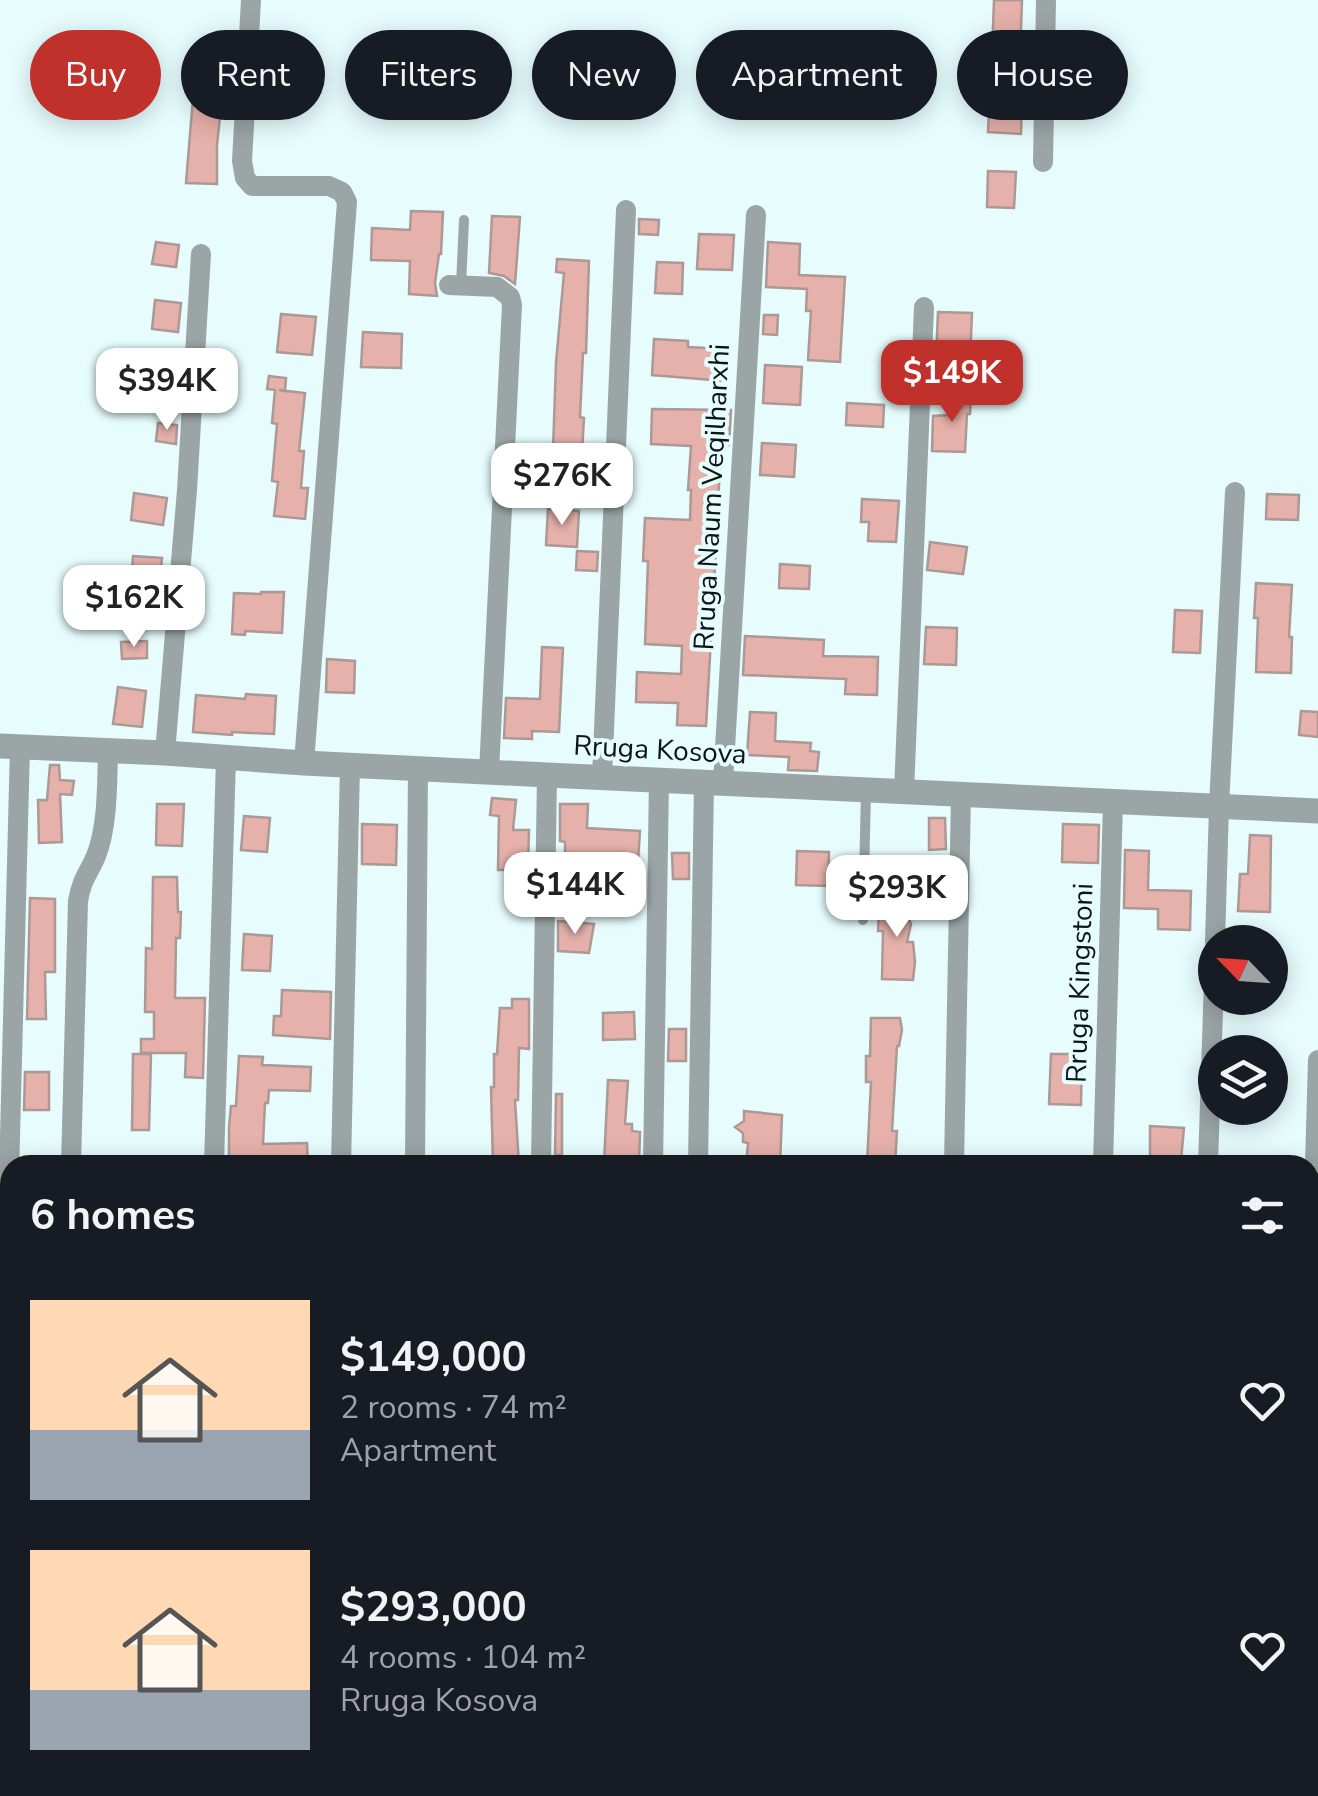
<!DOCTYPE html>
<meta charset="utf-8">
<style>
:root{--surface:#171b24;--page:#20242c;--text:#f1f3f6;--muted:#9ea1a6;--accent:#bf312a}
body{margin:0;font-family:"Nunito Sans",sans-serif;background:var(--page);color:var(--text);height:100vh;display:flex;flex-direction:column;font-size:38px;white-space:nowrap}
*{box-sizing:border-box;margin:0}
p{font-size:32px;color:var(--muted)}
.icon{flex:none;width:55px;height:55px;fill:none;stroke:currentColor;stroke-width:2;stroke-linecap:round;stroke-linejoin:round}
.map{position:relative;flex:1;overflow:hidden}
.side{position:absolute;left:0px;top:1155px;width:1320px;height:642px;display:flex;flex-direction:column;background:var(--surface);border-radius:30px 30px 0 0;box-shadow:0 5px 25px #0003}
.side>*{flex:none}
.banner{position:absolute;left:30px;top:30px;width:1260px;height:90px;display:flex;gap:20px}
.needle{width:65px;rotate:295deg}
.controls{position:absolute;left:1198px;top:925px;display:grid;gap:20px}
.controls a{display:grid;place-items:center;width:90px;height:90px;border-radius:50%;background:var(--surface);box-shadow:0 5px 25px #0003;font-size:50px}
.price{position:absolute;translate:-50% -85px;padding:0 22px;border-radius:20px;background:#fff;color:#222;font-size:32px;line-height:65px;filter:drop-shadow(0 2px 5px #0008)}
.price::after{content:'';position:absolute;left:50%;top:60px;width:30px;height:22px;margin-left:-15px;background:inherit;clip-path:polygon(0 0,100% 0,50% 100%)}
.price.on{background:var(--accent);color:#fff}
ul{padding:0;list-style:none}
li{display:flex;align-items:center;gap:30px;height:250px;padding:0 30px}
li span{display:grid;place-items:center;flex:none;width:280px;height:200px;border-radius:0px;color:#555}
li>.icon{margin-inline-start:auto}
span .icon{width:120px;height:120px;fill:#fffc;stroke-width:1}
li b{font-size:42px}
h2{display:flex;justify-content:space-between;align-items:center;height:120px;padding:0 30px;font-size:42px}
.tag{padding:0 35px;border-radius:45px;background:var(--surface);box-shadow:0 5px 25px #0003;font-size:35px;line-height:90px}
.tag.on{background:var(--accent);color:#fff}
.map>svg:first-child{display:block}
</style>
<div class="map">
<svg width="1318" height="1796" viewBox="0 0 1318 1796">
<rect width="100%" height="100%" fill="#e6fcfd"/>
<path fill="#e5b1aa" stroke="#ac9895" stroke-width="2.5" d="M994 0H1022L1020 57 992 56Z
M194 86 223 89 217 145V184L186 183Z
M990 94 1022 95 1021 134 988 132Z
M988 171 1016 172 1014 208 987 207Z
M411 211 443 212 441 254H439L435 283 437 296 409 294 410 261 371 260 372 228 410 230Z
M492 216 520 217 515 284 504 276 489 273Z
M639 219 659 220 658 235 639 234Z
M699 234 734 235 732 270 697 269Z
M156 242 179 245 176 267 152 264Z
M768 242 800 244 799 275 845 277 840 362 808 360 811 311H806L807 289 766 287Z
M557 259 589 261 586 353H583L580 417 584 418 582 452 553 450 556 363 564 273 556 272Z
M657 262 683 263 682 294 655 293Z
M155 300 181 303 178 332 152 329Z
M938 312 972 313 970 361 936 359Z
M281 314 316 317 312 355 277 352Z
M764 315H778L777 335 763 334Z
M363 332 402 334 401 368 361 367Z
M654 339 688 341V347L725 349 724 381 652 375Z
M995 357 1012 359 1010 386 992 384Z
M144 359 181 363 179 399 140 395Z
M765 365 802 367 800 405 763 403Z
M269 376 286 378 285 391 279 390 305 393 299 451H304L301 488H308L305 519 274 516 278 482 272 481 277 424 272 423 275 390 267 389Z
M949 393 971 394 970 414H967L965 452 932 451 933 416 948 415Z
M847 403 884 405 883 427 846 425Z
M652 409 731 410 729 445H721L713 606H704L701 638 711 639 706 726 677 725 678 703 636 702 637 672 681 674 682 646 645 644 648 561H643L645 518 690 520 691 490H688L691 446 651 444Z
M158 423 177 425 176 444 156 441Z
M762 443 796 445 794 477 760 475Z
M134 493 167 498 163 525 131 520Z
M1267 494 1299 495 1298 520 1266 519Z
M862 499 899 501 896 542 868 541 869 522H861Z
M548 509 579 511 577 547 546 545Z
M930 542 967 547 963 574 927 570Z
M577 551 598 552 597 571 576 570Z
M133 556 162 558 159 590 131 587Z
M780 564 810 566 809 589 779 588Z
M1256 583 1292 585 1289 637H1292L1291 673 1256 672 1258 618H1254Z
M261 592H284L282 633 245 631V635L232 634 234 593 261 594Z
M1175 610 1202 611 1200 653 1173 652Z
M926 627 957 628 956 665 924 664Z
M745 636 824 640 823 656 878 657 877 695 845 694 846 679 743 675Z
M147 641V658L122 659 121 642Z
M542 647 563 648 559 732 532 731V739L504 738 506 698 540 699Z
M327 659 355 661 354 693 326 692Z
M118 687 146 691 142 727 113 724Z
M246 694 276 696 274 734 232 732V735L193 732 196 695 245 699Z
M1301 711 1318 712V737L1299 735Z
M750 712 776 713 775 741 811 743 810 751 819 752 817 771 788 770 789 757 747 755Z
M50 765H59L60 780 74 781 72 795 60 794 62 842 39 843 38 800H47Z
M492 798 516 800 513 830H529L528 870H498L499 816 490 815Z
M157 804H184L182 846 156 845Z
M560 804H588L587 828 640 831 638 862 565 860V842L560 841Z
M244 816 270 818 267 852 241 850Z
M929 818H945L946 849 929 850Z
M362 824 397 825 396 865 362 864Z
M1063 824 1099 825 1098 863 1062 862Z
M1250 835 1271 836 1270 912 1238 911 1240 874H1248Z
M1125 850 1149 851 1148 890 1191 891 1190 930 1158 929V909L1124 908Z
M797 851 829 852 828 886 796 885Z
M672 853H689V879H673Z
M153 877H177L178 912H181L180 938H176L175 998H205L203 1078 185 1077 186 1053H141V1039H154V1012H145L146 948 152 949Z
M30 898 55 899V972H45L46 1019H27Z
M883 899H907L912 903 908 917 911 924 907 942H913L915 962 913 980 882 979 883 931H878L879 913H883Z
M558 921 594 924 589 953 558 951Z
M244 934 272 936 270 971 242 970Z
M282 990 331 992 330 1039 273 1035 274 1016H281Z
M512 999H529V1049L519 1048 518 1100H515L519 1165H493L491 1087H494V1054H497L500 1008H512Z
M634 1012 635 1039 603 1040V1013Z
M871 1018H900L902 1030 899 1046H897L892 1131H897L895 1165 867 1164 871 1082H866V1056H870Z
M669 1029H686V1061H668Z
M133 1054H151L149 1130H132Z
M1051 1054H1082L1081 1105 1049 1104Z
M239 1056 263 1057 262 1065 311 1067 310 1091 269 1090 268 1103H265L263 1144 307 1143 308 1165H229V1127L231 1106H236Z
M25 1072H49V1110H24Z
M608 1080 628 1081 625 1124H632V1131L640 1132 639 1165 604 1164Z
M556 1094H562V1155H555Z
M744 1111 782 1115 780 1165H746L748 1143 743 1142V1133L735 1127 744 1121Z
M1150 1126 1184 1128 1181 1160 1150 1159Z"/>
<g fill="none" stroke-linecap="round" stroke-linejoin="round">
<path stroke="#9ba5a5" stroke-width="10" d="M461 285 464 220
M863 920 866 791
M928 1796 929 1788"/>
<path stroke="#9ba5a5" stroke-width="20" d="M251 0 242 161 245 178 252 186H329L342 192 347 202 304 763
M1043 162 1046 0
M449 285 497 287 510 297 512 305 489 772
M165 753 187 490 201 254
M602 777 626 210
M723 783 756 215
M904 792 924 307
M1215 942 1219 806 1235 492
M71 1165 78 901C82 878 88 875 96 856 108 826 107 783 108 751
M214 1165 226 758
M341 1165 350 765
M415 1165 418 767
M541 1165 547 775
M653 1165 659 780
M698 1165 704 782
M954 1165 961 794
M1103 1165 1113 802
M1208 1165 1215 948
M1311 1303 1318 1060
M0 1528 20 746
M138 1796 139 1788
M229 1796V1788
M579 1796 580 1788"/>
<path stroke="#9ba5a5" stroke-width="25" d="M0 746 165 753 304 763 547 775 1318 811
M0 1681 10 1682
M1310 1720H1318"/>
</g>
<g text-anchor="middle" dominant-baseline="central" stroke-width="8" stroke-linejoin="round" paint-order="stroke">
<g font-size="28" fill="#0c1414" stroke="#e6fcfd">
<text transform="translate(712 497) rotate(-87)">Rruga Naum Veqilharxhi</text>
<text transform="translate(660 750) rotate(3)">Rruga Kosova</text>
<text transform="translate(1080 983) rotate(-88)">Rruga Kingstoni</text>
</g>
</g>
</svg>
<div class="controls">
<a><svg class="needle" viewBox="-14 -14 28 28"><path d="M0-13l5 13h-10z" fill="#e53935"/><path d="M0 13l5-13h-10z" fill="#9ea1a6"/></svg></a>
<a><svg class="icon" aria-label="layers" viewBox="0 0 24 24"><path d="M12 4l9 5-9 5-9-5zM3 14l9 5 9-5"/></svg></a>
</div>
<b class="price on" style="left:952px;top:425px">$149K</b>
<b class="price" style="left:167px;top:433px">$394K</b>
<b class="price" style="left:562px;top:528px">$276K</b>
<b class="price" style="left:134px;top:650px">$162K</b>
<b class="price" style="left:575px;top:937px">$144K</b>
<b class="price" style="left:897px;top:940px">$293K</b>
<div class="banner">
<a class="tag on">Buy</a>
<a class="tag">Rent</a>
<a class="tag">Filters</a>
<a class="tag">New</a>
<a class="tag">Apartment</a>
<a class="tag">House</a>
</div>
<section class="side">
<h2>6 homes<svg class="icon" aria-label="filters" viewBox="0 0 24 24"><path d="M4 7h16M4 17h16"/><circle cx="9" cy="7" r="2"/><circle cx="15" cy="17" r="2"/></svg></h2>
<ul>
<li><span style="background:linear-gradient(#ffd9b3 65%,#9aa5b1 0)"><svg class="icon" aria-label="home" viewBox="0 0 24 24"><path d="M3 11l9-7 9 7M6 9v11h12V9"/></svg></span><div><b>$149,000</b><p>2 rooms · 74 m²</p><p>Apartment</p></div><svg class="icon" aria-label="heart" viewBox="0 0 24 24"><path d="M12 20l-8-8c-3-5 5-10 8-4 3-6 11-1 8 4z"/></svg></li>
<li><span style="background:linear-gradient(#ffd9b3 70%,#9aa5b1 0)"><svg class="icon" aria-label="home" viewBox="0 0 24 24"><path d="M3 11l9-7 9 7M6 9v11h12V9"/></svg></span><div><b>$293,000</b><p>4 rooms · 104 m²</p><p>Rruga Kosova</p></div><svg class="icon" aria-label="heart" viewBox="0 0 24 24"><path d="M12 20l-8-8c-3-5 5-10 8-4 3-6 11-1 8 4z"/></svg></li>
</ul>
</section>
</div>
